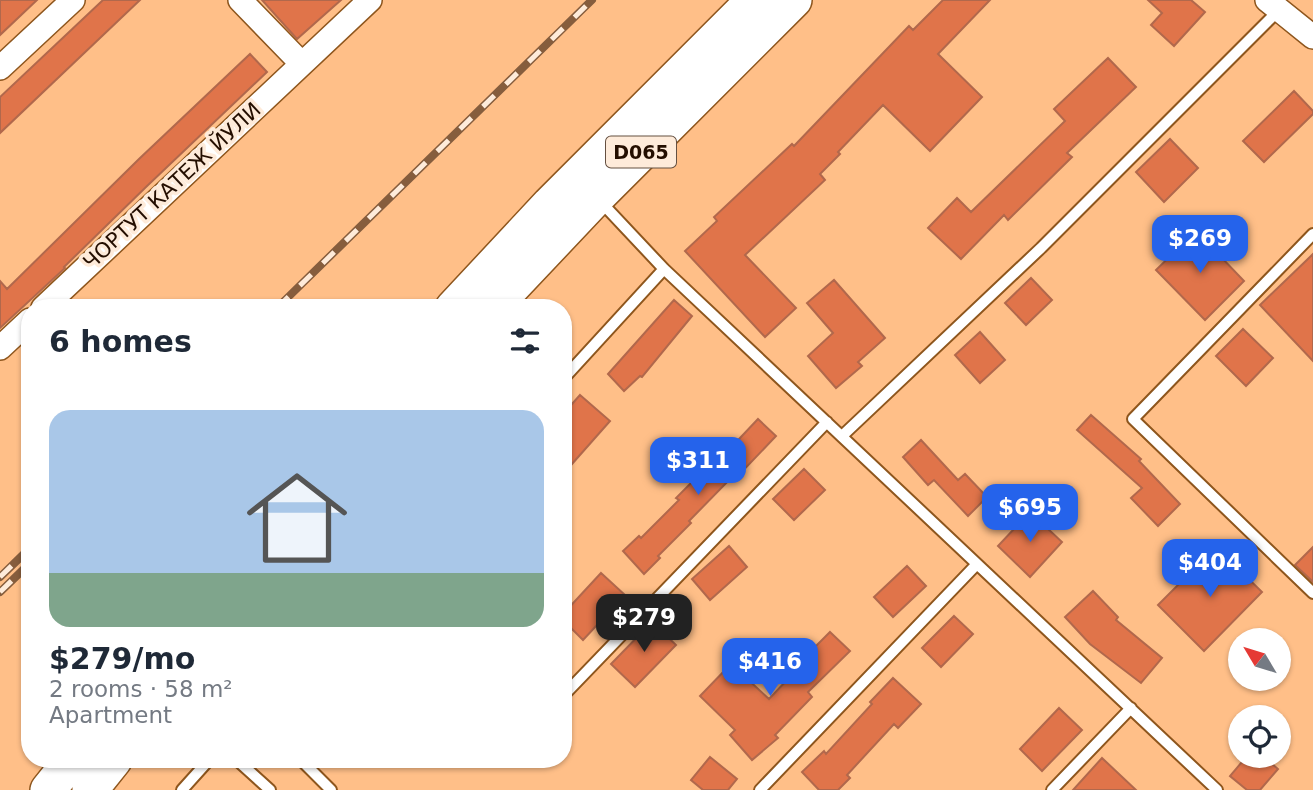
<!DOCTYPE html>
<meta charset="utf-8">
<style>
:root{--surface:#fff;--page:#f2f2f3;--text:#1f2937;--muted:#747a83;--accent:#2563eb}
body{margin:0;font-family:"DejaVu Sans",sans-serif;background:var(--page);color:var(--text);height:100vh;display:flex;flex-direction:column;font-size:26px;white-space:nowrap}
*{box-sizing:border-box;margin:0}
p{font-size:23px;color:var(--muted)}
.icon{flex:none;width:38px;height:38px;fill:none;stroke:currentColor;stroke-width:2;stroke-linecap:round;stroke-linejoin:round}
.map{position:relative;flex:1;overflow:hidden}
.details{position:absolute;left:21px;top:299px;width:551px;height:469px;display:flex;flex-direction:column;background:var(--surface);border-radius:28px;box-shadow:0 2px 5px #0004}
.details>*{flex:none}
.needle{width:46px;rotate:308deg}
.buttons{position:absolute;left:1228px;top:628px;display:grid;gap:14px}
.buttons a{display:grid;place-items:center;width:63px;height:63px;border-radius:50%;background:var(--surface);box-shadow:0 2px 5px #0004;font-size:35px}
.price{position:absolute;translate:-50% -60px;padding:0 16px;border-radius:14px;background:var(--accent);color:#fff;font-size:23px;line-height:46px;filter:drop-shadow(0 2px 4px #0008)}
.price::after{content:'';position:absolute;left:50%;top:42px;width:21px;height:16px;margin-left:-10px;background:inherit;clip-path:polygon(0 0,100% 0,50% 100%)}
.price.selected{background:#222;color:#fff}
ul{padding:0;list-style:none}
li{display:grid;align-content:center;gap:14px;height:371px;padding:0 28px}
li span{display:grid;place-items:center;height:217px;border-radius:21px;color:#555}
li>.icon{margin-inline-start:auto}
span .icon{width:126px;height:126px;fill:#fffc;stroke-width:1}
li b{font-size:30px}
h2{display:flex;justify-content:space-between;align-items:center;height:84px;padding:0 28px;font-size:30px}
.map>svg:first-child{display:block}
</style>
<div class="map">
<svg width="1313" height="790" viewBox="0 0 1313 790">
<rect width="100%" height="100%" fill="#ffbf88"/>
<path fill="#e0744a" stroke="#b1684c" stroke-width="2" d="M0 0H37L0 35Z
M103 0H140L0 133V97Z
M262 0H341L297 39Z
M943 0H990L938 54 982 97 930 151 883 105 838 152 840 154 820 174 825 180 745 255 796 308 765 337 685 251 717 221 714 217 792 144 794 146 909 26 913 30Z
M1148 0H1191L1205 12 1174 46 1151 25 1162 13Z
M250 54 267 72 146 187 64 267 65 268 0 328V281L7 289 139 159Z
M1108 58 1136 87 1067 153 1072 157 1008 220 1004 215 961 259 928 228 957 198 971 212 1065 121 1054 109Z
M1294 91 1313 111V114L1264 162 1243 141Z
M1170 139 1198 168 1164 202 1136 172Z
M1196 231 1244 281 1205 320 1156 270Z
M1313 254V361L1260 305Z
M1031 278 1052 300 1026 325 1005 303Z
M834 280 885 338 858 362 862 366 836 388 808 356 833 333 807 303Z
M674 300 692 316 642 377 640 376 624 391 608 374Z
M1243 329 1273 358 1246 386 1216 356Z
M980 332 1005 360 980 383 955 355Z
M580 395 610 421 564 473V413Z
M1091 415 1141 459 1139 461 1180 504 1158 526 1131 498 1142 488 1077 430Z
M758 419 776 436 736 478 733 476 689 521 691 523 658 556 660 558 644 574 623 551 639 536 641 538 679 500 676 498 702 472 705 475Z
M921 440 958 480 965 474 987 497 968 516 934 480 928 485 903 457Z
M804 469 825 490 794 520 773 499Z
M1030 512 1062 542 1030 577 998 546Z
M729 546 747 567 710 600 692 579Z
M1216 547 1262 592 1204 651 1158 605Z
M1313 547V582L1295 565Z
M907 566 926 586 893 617 874 597Z
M601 573 625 595 583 640 564 621V613Z
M1093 591 1118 617 1116 620 1162 658 1141 683 1090 644 1065 617Z
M954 616 973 634 941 667 922 648Z
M652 622 676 645 635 687 611 664Z
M830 632 850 651 808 692 812 697 775 735 778 738 752 760 730 735 735 730 700 696 731 664 769 699 808 658 806 656Z
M893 678 921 704 898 728 894 724 847 775 850 778 838 790H819L802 772 824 751 826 754 872 704 870 702Z
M1059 708 1082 730 1042 771 1020 749Z
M1247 756H1263L1278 769 1260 790H1247L1230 776Z
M710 757 737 779 728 790H703L691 780Z
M1102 758 1136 790H1073Z"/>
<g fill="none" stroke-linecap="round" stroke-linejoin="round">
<g stroke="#8e561d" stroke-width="14">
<path id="service" d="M601 202 664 269 1217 790
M1313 234 1133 419 1313 593
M564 378 664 269
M842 436 1041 248 1279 10
M564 695 827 422
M237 760 270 790
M301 760 331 790
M182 790 209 760
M760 790 977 564
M1052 790 1131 708"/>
</g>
<g stroke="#8e561d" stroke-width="26">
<path id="minor" d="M240 0 302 64
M1267 0 1313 37
M0 68 73 0
M43 308 370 0
M0 348 30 320"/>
</g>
<g stroke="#8e561d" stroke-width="38">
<path id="primary" d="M453 308 550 204 754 0
M492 308 596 198 794 0
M48 790 72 760
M90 790 114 760"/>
</g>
<use href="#service" stroke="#fff" stroke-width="10"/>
<use href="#minor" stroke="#fff" stroke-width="23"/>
<use href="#primary" stroke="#fff" stroke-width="35"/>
<g stroke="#865d3d" stroke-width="8">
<path id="rail" d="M277 308 592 0
M0 577 30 548
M0 592 30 563"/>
</g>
<use href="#rail" stroke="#feebda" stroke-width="5" stroke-dasharray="16" stroke-linecap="butt"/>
</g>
<g text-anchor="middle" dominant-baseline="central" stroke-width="7" stroke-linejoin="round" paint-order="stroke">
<rect fill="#feebda" stroke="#655041" stroke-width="2" x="606" y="136.5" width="70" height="31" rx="5"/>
<g font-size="19" font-weight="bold" fill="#240e00">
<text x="641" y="152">D065</text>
</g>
<g font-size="21" fill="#240e00" stroke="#feebda">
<text transform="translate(172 186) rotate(-43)">ЧОРТУТ КАТЕЖ ЙУЛИ</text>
</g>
</g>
</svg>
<div class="buttons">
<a><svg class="needle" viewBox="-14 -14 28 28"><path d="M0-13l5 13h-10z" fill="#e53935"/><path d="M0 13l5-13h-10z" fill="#747a83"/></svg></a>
<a><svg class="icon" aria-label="locate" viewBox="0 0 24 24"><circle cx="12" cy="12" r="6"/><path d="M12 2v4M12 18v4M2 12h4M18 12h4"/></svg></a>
</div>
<b class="price" style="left:1200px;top:275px">$269</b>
<b class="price" style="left:698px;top:497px">$311</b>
<b class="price" style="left:1030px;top:544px">$695</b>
<b class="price" style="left:1210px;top:599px">$404</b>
<b class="price selected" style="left:644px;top:654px">$279</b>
<b class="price" style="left:770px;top:698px">$416</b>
<section class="details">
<h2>6 homes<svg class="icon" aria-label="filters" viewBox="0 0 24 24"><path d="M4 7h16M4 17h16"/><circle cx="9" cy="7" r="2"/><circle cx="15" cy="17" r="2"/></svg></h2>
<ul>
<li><span style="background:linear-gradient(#a9c7e8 75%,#7fa58c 0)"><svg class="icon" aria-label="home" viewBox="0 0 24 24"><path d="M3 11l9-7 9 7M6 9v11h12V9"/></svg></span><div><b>$279/mo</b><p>2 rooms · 58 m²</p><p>Apartment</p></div></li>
</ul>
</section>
</div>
